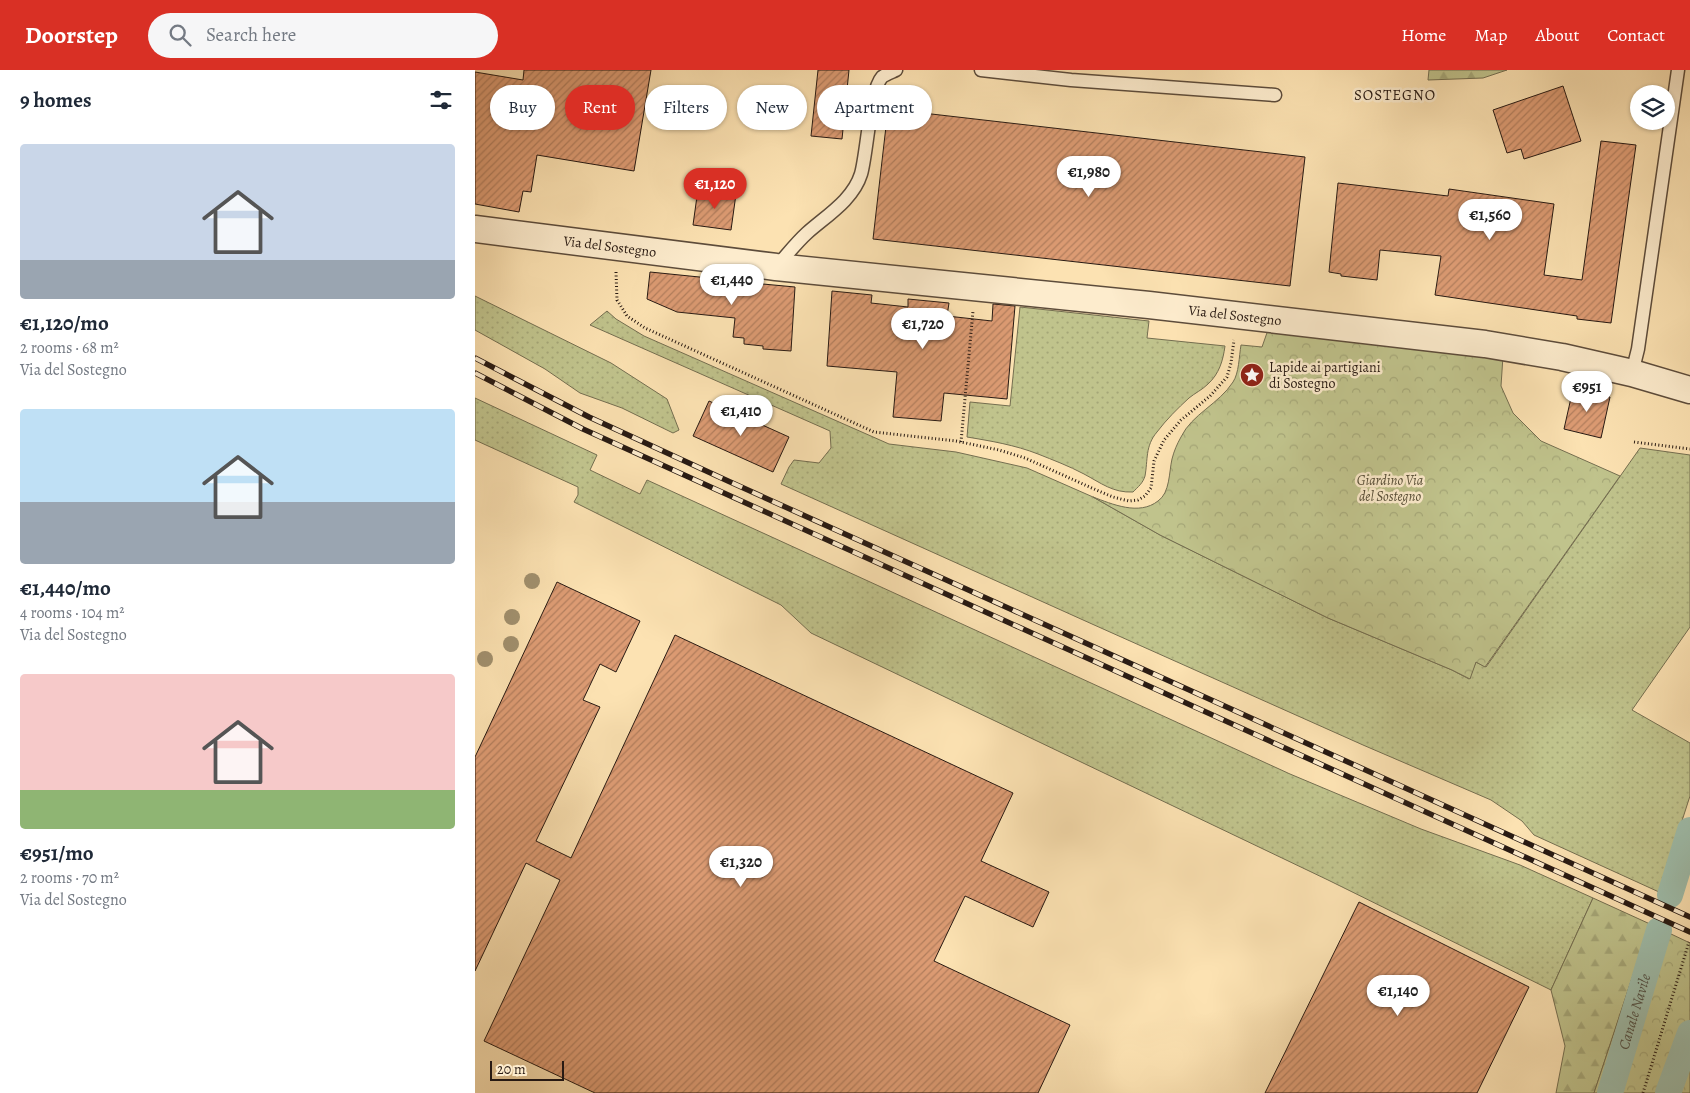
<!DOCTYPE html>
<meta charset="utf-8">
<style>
:root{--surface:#fff;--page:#f6f6f7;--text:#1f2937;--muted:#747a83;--accent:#d93025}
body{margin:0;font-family:Alegreya,serif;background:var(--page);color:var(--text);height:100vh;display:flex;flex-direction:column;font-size:19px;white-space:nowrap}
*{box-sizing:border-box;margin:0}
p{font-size:16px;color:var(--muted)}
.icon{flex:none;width:28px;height:28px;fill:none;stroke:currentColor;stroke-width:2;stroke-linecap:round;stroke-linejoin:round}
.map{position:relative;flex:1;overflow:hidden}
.drawer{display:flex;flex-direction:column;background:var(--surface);width:475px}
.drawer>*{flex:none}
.banner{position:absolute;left:15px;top:15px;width:475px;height:45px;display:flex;gap:10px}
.controls{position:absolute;left:1155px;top:15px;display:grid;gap:10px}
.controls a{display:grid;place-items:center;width:45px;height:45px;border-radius:50%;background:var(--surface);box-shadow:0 1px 4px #0004;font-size:25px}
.scale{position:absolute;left:15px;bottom:12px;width:74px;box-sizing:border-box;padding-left:5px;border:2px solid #281a13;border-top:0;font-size:14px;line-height:18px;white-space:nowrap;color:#281a13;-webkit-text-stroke:4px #fdeccd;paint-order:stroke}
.price{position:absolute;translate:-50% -42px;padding:0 11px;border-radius:18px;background:#fff;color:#222;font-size:16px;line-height:32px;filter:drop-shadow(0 1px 2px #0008)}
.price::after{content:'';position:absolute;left:50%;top:30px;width:15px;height:11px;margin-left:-8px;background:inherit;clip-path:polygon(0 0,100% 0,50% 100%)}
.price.current{background:var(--accent);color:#fff}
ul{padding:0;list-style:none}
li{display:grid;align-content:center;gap:10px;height:265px;padding:0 20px}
li span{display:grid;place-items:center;height:155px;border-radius:5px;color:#555}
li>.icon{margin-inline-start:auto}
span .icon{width:90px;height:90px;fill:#fffc;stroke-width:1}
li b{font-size:21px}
h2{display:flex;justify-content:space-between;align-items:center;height:60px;padding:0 20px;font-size:21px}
.tag{padding:0 18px;border-radius:22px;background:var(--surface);box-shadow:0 1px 4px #0004;font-size:18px;line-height:45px}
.tag.current{background:var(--accent);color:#fff}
header{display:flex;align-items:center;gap:30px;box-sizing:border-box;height:70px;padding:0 25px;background:var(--accent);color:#fff}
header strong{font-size:24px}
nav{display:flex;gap:28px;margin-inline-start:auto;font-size:18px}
.search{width:350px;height:45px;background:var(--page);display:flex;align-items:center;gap:12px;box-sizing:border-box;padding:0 18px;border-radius:28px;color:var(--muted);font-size:19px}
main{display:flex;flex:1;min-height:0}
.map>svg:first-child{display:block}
</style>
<header>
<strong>Doorstep</strong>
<div class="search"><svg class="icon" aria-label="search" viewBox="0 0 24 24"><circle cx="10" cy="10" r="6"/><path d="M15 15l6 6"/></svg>Search here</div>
<nav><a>Home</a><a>Map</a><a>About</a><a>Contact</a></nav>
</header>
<main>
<section class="drawer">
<h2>9 homes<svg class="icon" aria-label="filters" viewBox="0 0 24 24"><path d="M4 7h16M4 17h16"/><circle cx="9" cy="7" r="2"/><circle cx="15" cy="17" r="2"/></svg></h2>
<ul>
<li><span style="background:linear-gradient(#c9d6e8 75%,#9aa5b1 0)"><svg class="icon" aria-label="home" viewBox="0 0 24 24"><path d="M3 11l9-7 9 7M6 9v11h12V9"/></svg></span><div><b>€1,120/mo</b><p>2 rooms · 68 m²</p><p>Via del Sostegno</p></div></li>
<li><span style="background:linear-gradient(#bfe0f5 60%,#9aa5b1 0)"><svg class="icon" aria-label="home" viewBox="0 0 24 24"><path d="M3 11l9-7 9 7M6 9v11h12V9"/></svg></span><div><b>€1,440/mo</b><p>4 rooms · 104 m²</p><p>Via del Sostegno</p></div></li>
<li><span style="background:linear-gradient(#f6c9c9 75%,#8fb573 0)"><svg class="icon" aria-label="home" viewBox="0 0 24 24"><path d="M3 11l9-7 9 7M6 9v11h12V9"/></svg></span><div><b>€951/mo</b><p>2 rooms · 70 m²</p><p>Via del Sostegno</p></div></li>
</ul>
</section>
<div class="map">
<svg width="1215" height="1023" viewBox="0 0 1215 1023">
<defs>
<pattern id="grass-dots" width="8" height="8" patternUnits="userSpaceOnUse" patternTransform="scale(1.25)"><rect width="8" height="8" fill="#c0c38c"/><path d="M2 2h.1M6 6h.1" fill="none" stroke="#a5a778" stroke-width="1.8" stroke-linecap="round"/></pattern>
<pattern id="forest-firs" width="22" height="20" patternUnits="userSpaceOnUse" patternTransform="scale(1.25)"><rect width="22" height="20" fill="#c0c38c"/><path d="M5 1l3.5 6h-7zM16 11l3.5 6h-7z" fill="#a5a778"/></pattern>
<pattern id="park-crowns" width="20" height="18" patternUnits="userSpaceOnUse" patternTransform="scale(1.25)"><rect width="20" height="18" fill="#c0c38c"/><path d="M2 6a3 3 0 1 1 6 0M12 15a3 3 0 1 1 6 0" fill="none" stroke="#a5a778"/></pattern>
<pattern id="building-hatch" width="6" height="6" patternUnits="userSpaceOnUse" patternTransform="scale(1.25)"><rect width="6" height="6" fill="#dc9b73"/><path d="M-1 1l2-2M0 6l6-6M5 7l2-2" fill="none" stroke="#b27e5d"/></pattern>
</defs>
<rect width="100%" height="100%" fill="#fce2b2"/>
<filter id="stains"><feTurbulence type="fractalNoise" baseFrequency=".004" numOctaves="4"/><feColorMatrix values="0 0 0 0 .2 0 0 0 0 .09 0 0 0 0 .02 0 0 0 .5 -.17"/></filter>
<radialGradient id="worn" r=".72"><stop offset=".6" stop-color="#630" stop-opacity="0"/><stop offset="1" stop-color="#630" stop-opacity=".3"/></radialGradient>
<path fill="url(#grass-dots)" stroke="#746e50" d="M0 226 136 293 192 329 204 360 198 363 147 338 105 323 70 299 0 260Z
M545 237 674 251 672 268 750 276C748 291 744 304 733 314 727 320 720 323 714 328 703 338 691 350 682 362 670 376 673 390 670 406 668 413 663 417 658 422 638 423 626 413 609 404 594 396 578 390 563 384 540 375 516 371 492 367L495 332 535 336Z
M132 241 141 249 169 266 414 374 481 382 552 398 618 427 685 465 853 548 977 600 994 609 1001 592 1011 597 1165 378 1215 385V557L1157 640 1215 673V726L1184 822 1059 765 1047 751 1016 730 888 675 617 554 306 414 314 397 319 390 344 393 356 378 355 361 115 255Z
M0 328 122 385 115 400 165 424 172 410 815 704 946 759 1045 795 1118 828 1076 920 853 810 336 563 306 535 99 432 103 425V417L0 370Z"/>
<path fill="url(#forest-firs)" stroke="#746e50" d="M954 0H1032L1008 8 953 10Z
M1118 828 1175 854 1119 1023H1081L1090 976 1076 920Z"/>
<path fill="url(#park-crowns)" stroke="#746e50" d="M794 257 1028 286 1026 316 1038 343 1066 371 1145 406 1010 597 1001 592 995 609 977 600 853 548 685 465 618 427C637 434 664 446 683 431 695 423 694 402 697 389 699 381 702 374 706 367 717 344 744 334 758 312 764 303 764 287 766 275L787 277Z
M1175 854 1215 873V1023H1119Z"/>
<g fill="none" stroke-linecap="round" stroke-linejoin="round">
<g stroke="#9fbeac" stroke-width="26">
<path d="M1195 825 1215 760"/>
<path id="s1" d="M1135 1023 1184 860"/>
<path d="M1193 1023 1215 963"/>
</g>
</g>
<path fill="url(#building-hatch)" stroke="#281a13" d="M49 0H176L159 101 62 85 56 122 48 121 44 142 0 134V2L48 10Z
M343 0H374L367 69 336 66Z
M1088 16 1106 71 1049 89 1046 79 1032 83 1018 40Z
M413 39 830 87 815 216 398 169Z
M1126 71 1161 75 1136 253 1102 249V246L960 225 966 186 905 180 902 210 866 206V204L854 202 863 113 973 126 974 119 1079 134 1069 205 1107 210Z
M223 119 261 124 256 160 218 155Z
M175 202 244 209V213H277L320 217 316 281 288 279V276L269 274V268L258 267 260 248 202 242 172 229Z
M357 221 397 225 396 233 433 237V229L474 233 472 246 517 251 518 234 540 236 532 329 469 323 466 351 418 347 422 302 352 296Z
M1098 319 1135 327 1126 368 1089 359Z
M234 331 314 367 298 402 218 366Z
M82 512 165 551 141 602 125 594 108 630 125 637 61 771 96 788 200 565 538 723 506 791 574 822 558 857 490 826 459 891 595 955 563 1023H120L9 971 85 810 51 793 0 901V687Z
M884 832 1054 917 1002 1023H790Z"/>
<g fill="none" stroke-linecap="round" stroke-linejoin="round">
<g stroke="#5d4c3b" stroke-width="15">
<path id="lane" d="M506 0 596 10 800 25
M301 197C311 186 321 173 332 163 351 146 378 130 386 104 392 84 395 20 407 7 411 4 417 2 421 0
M1157 303 1163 279 1203 0"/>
</g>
<g stroke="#5d4c3b" stroke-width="29">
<g id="street">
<path id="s2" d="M0 159 301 197 674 235 1010 274 1087 287 1157 303 1215 320"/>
</g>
</g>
<path stroke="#281a13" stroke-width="3" stroke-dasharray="1 2.5" stroke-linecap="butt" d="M141 202 142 230 152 246 170 258 399 362 481 371 524 380 550 388 619 419 638 427 654 431 663 430 670 426 676 418 679 391 689 370 706 350 735 326 752 307 756 293 759 270
M486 372 498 241
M1159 372 1215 379
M1168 1023 1214 872"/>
<use href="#lane" stroke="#fdeccd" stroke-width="12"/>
<use href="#street" stroke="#fdeccd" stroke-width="26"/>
<g stroke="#281a13" stroke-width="5.5">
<path id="rail" d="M0 288 114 347 253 411 1215 847
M0 303 108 359 1215 862"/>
</g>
<use href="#rail" stroke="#fdeccd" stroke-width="4" stroke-dasharray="11" stroke-linecap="butt"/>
</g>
<g fill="#a1906e">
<circle cx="57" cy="511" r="8"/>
<circle cx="37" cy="547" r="8"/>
<circle cx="36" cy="574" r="8"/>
<circle cx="10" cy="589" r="8"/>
</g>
<defs>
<g id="sight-disc" transform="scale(1.25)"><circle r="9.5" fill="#8f2418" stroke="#fdeccd"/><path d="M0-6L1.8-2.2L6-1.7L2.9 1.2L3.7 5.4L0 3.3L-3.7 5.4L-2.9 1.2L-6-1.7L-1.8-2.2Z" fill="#fff"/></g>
</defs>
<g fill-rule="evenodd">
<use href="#sight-disc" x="777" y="305"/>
</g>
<g text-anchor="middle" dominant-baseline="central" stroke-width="5" stroke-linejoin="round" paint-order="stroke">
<g font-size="14" fill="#281a13" stroke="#fdeccd">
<text stroke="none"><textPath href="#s2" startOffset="136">Via del Sostegno</textPath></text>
<text stroke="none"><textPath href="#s2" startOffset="765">Via del Sostegno</textPath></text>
</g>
<g font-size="14" fill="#281a13" stroke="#fdeccd" text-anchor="start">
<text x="794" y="297">Lapide ai partigiani<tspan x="794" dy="16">di Sostegno</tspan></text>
</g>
<g font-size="14" font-style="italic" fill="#564d37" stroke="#fdeccd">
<text x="915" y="410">Giardino Via<tspan x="915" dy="16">del Sostegno</tspan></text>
</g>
<g font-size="15" letter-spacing="1" fill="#281a13" stroke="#fdeccd">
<text x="920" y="25">SOSTEGNO</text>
</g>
<g font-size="15" font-style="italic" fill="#525349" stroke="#fdeccd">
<text stroke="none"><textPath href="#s1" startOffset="85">Canale Navile</textPath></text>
</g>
</g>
<rect width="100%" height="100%" filter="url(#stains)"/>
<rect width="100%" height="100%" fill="url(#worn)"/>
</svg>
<div class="controls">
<a><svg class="icon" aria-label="layers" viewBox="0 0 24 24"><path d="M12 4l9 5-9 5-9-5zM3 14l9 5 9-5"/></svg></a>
</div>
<div class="scale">20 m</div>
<b class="price" style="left:614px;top:128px">€1,980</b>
<b class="price current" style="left:240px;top:140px">€1,120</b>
<b class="price" style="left:1015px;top:171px">€1,560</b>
<b class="price" style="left:257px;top:236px">€1,440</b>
<b class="price" style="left:448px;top:280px">€1,720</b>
<b class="price" style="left:1112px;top:343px">€951</b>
<b class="price" style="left:266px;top:367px">€1,410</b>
<b class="price" style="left:266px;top:818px">€1,320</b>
<b class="price" style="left:923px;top:947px">€1,140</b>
<div class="banner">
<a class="tag">Buy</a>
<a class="tag current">Rent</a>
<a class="tag">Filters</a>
<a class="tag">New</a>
<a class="tag">Apartment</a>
</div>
</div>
</main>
